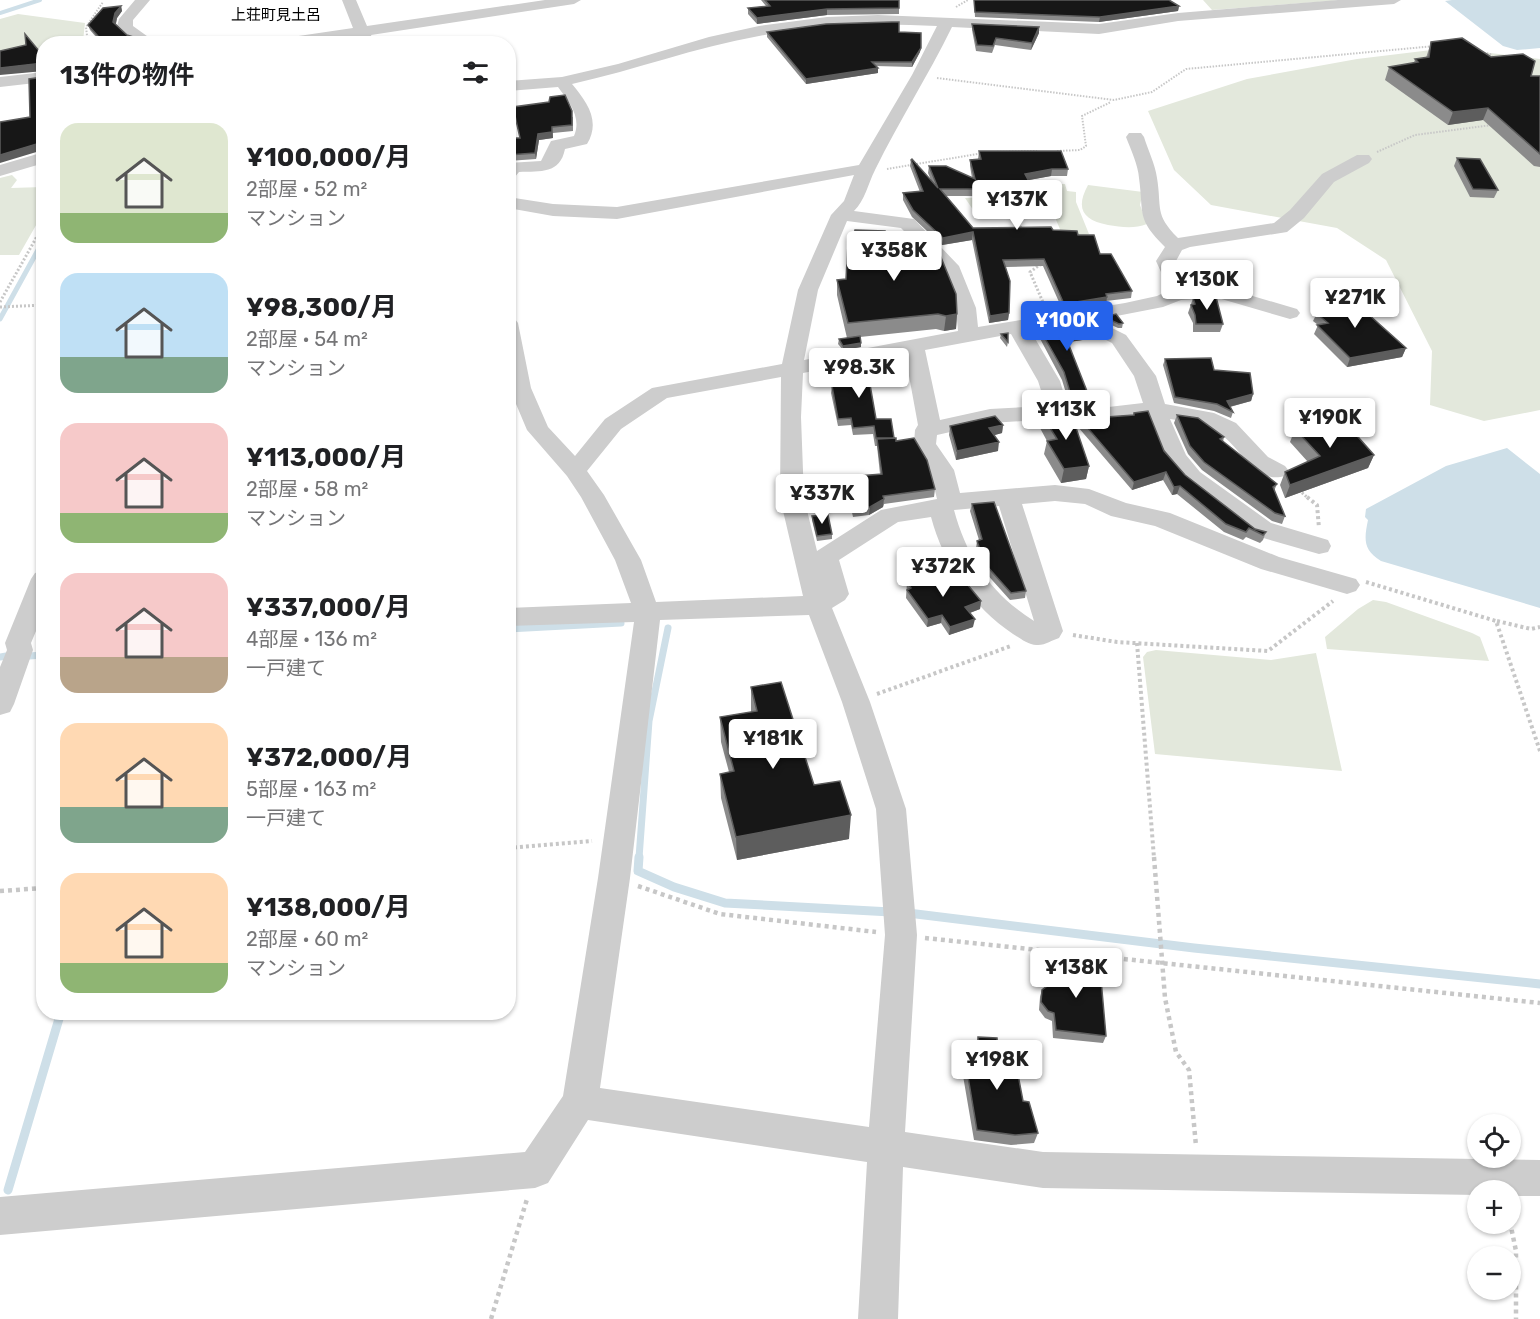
<!DOCTYPE html>
<html lang="ja">
<meta charset="utf-8">
<style>
:root{--surface:#fff;--page:#f2f2f2;--text:#202124;--muted:#757577;--accent:#2563eb}
body{margin:0;font-family:Rubik,"Noto Sans JP",sans-serif;background:var(--page);color:var(--text);height:100vh;display:flex;flex-direction:column;font-size:22px;white-space:nowrap}
*{box-sizing:border-box;margin:0}
p{font-size:20px;color:var(--muted)}
.icon{flex:none;width:33px;height:33px;fill:none;stroke:currentColor;stroke-width:2;stroke-linecap:round;stroke-linejoin:round}
.map{position:relative;flex:1;overflow:hidden}
.drawer{position:absolute;left:36px;top:36px;width:480px;height:984px;display:flex;flex-direction:column;background:var(--surface);border-radius:24px;box-shadow:0 2px 4px #0004}
.drawer>*{flex:none}
.fabs{position:absolute;left:1467px;top:1114px;display:grid;gap:12px}
.fabs a{display:grid;place-items:center;width:54px;height:54px;border-radius:50%;background:var(--surface);box-shadow:0 2px 4px #0004;font-size:30px}
.price{position:absolute;translate:-50% -51px;padding:0 14px;border-radius:6px;background:#fff;color:#222;font-size:20px;line-height:39px;filter:drop-shadow(0 2px 3px #0008)}
.price::after{content:'';position:absolute;left:50%;top:36px;width:18px;height:14px;margin-left:-9px;background:inherit;clip-path:polygon(0 0,100% 0,50% 100%)}
.price.current{background:var(--accent);color:#fff}
ul{padding:0;list-style:none}
li{display:flex;align-items:center;gap:18px;height:150px;padding:0 24px}
li span{display:grid;place-items:center;flex:none;width:168px;height:120px;border-radius:18px;color:#555}
li>.icon{margin-inline-start:auto}
span .icon{width:72px;height:72px;fill:#fffc;stroke-width:1}
li b{font-size:26px}
h2{display:flex;justify-content:space-between;align-items:center;height:72px;padding:0 24px;font-size:26px}
.map>svg:first-child{display:block}
</style>
<div class="map">
<svg width="1540" height="1319" viewBox="0 0 1540 1319">
<rect width="100%" height="100%" fill="#fff"/>
<path fill="#e3e8dc" d="M1203 0H1344L1212 10Z
M18 14 85 23 83 41 81 43 44 44 43 52 0 56V19Z
M1448 48 1540 59V410L1484 421 1430 405 1432 351 1386 260 1337 228 1211 205 1174 170 1148 111 1247 79 1357 59Z
M12 175 17 180 11 188 43 187V213L19 255H0V178Z
M1049 184H1065L1067 191 1076 192V202L1089 234 1082 236 1062 234 1043 189Z
M1088 185 1143 192 1140 205 1147 224C1134 229 1121 227 1108 225 1083 220 1075 209 1088 185Z
M965 198H1000L1007 215 989 217 976 214Z
M1373 600 1386 602 1472 633 1480 637 1489 661 1327 649 1325 637 1358 609Z
M1156 650 1271 660 1316 653 1342 771 1155 754 1143 657 1147 652Z"/>
<path fill="#cedfe8" d="M1452 0H1540V48L1517 50 1503 46 1445 1Z
M1507 448 1540 474V608L1381 561C1363 550 1364 539 1368 520L1365 517 1366 509 1446 466Z"/>
<g fill="none" stroke-linecap="round" stroke-linejoin="round">
<path stroke="#cedfe8" stroke-width="4" d="M0 13 40 0"/>
<path stroke="#cedfe8" stroke-width="5" d="M0 319 44 239"/>
<path stroke="#cedfe8" stroke-width="7" d="M508 629 621 623
M29 656 44 655
M0 657 6 656
M639 858 649 721 668 628"/>
<path stroke="#cedfe8" stroke-width="9" d="M639 857 638 871 674 887 725 903 891 912
M908 913 1194 948 1540 984
M8 1190 61 1012"/>
<path stroke="#c7c7c7" stroke-width="2" stroke-dasharray="1.5 1.5" stroke-linecap="butt" d="M956 7 968 0
M88 44 86 27 103 2
M1481 52 1490 54 1495 60
M937 78 1114 100 1152 92 1186 69 1435 46
M1057 151 1080 150 1086 146 1082 116 1111 102
M991 152 1037 151
M1377 152 1415 135 1492 125
M887 169 983 153
M1004 191 1008 212 1013 219"/>
<path stroke="#c7c7c7" stroke-width="3" stroke-dasharray="2 2" stroke-linecap="butt" d="M1012 217 1022 229
M1041 264 1030 272 1045 307
M0 302 44 224
M0 307 44 305
M1299 490 1309 499"/>
<path stroke="#c7c7c7" stroke-width="4" stroke-dasharray="3 3" stroke-linecap="butt" d="M1307 497 1317 505 1319 528
M1366 582 1496 621 1540 751
M1497 621 1531 629 1540 627
M1073 635 1117 642 1268 651 1333 601
M1137 643 1154 858
M877 694 1011 646
M508 848 592 841"/>
<path stroke="#c7c7c7" stroke-width="4.5" stroke-dasharray="4 4" stroke-linecap="butt" d="M1154 857 1165 998 1176 1052 1189 1070 1196 1146
M638 886 720 914 876 932
M0 891 44 888
M925 938 1540 1003
M1510 1222 1516 1251V1319
M491 1319 527 1199"/>
<path fill="#cdcdcd" fill-rule="evenodd" d="M135 0H150L133 20V26L158 44C140 44 129 41 117 26L119 19Z
M342 0H356L367 26 545 0H581L574 4 371 35 374 44H359L356 37 312 44H271L278 39 353 28Z
M1338 0H1401L1394 4 1178 21 1099 34 952 27C928 76 899 121 875 170 868 184 865 200 854 211L914 219 959 266 976 308 978 327 1125 303 1157 296 1167 291 1166 283 1156 261 1165 247C1136 218 1144 215 1139 178 1138 165 1131 150 1126 137L1129 133H1141L1144 137C1148 150 1155 164 1157 178 1162 208 1154 214 1178 238L1274 223 1290 210 1322 174 1357 155H1369L1372 159 1369 163 1334 182 1304 218 1287 232 1190 247 1182 250 1176 261 1186 288 1219 286 1297 309 1300 313 1297 317 1290 319 1218 298 1181 300 1163 307 1096 320 1126 335 1156 376 1165 404 1214 413 1236 423 1268 457 1285 466 1289 471 1285 476C1254 485 1241 447 1219 433 1205 423 1187 422 1170 419L1186 455 1200 472 1271 523 1328 540 1331 546 1328 552 1319 554 1253 535 1184 482 1164 458 1147 417 1072 425 1054 419 990 423 937 435 936 444 954 470 960 493 1055 485 1089 489 1126 503 1170 513 1279 557 1356 579 1360 585 1356 591 1347 594 1261 569 1155 526 1111 516 1085 504 1055 501 1022 504 1063 631 1059 638C1052 640 1046 645 1038 645 1029 646 1020 638 1013 634 972 606 944 565 931 517L898 522 839 560 849 594 845 600 832 608 870 702 906 809 917 935 905 1132 1043 1152 1540 1160V1196H1510V1191H1478V1195L1043 1188 903 1167 898 1319H858L867 1162 588 1120 548 1183 535 1188 0 1235V1197L525 1152 563 1096 598 878 634 622 508 626V608L631 603 615 560 581 497 567 476 527 430 508 385V317L515 319 518 323 531 388 548 427 575 456 605 419 652 388 782 364 798 290 831 215 844 201 854 175 617 219 553 216 508 208V197L553 204 617 207 859 165 912 75 937 26C877 23 818 24 759 36 696 47 635 70 572 84 587 102 601 121 587 144L565 149C560 174 541 171 519 172L514 178 508 179V163L541 161 551 141 574 136C582 117 569 102 558 87L508 91V81L562 77 618 64 709 37 759 26 827 17 878 15 1099 24 1178 13ZM847 221 901 228 940 268 956 308 958 331 804 360 818 290ZM1072 323 1112 343 1134 376 1143 403 1074 411 1068 408 1060 381 1030 330ZM1011 334 1038 381 1046 406 990 409 940 420 925 350ZM905 354 918 425 915 430 914 444 930 470 937 499 881 510 817 551 804 498 801 417 803 373ZM781 377 780 498 803 596 656 602 641 560 604 495 587 471 621 429 667 398ZM999 506 1034 621C991 594 967 558 954 510ZM809 615 842 702 876 809 885 935 869 1127 600 1088 630 878 660 620Z
M44 72V82L0 87V77Z
M44 152V163L0 176V165Z
M44 570V612L31 643 33 650 14 704 10 712 0 715V667L7 650 5 643 31 579 35 573Z"/>
</g>
<path fill="#8b8b8b" d="M761 0H899V14L827 15 757 24 748 14V8L766 6Z
M974 0H1169L1179 6 1178 11 1099 22 975 17Z
M121 6 122 11 117 18 116 24 127 35 142 44H102L90 30 88 25Z
M972 24 1039 27V33L1031 50 995 45 992 53 976 51 972 30Z
M767 32H899L920 52 912 67 876 66 878 68V73L806 84 767 37Z
M1431 42 1491 57 1531 76H1540V167L1534 166 1483 120 1448 125 1385 80 1389 67 1414 63 1415 59 1426 58Z
M513 107 573 117V131L553 133V138L539 140 536 159 508 161V138H520Z
M979 151 1068 169 1067 176H1051L1028 180 1033 189 1032 196H946L973 228 1053 230 1078 235 1100 254 1132 291 1131 298 1106 301V304L1063 311 1043 266 1006 267 1009 313 1008 320 989 323 972 240 942 245 912 217 903 200V193L920 192 910 166 911 160 931 180 928 173 929 166 972 178 970 166V160L978 159Z
M1457 158 1498 190 1494 198 1470 197 1454 166Z
M884 251 957 314 956 329 944 331 936 329 860 337 861 347 843 350 838 344 839 339 847 338 837 295V280L846 279Z
M1193 298 1223 324 1220 332H1193V323L1188 313Z
M1314 304 1406 348 1402 357 1347 367 1314 334 1318 325 1313 321 1315 317 1311 313Z
M1104 317 1123 323 1122 328H1118L1103 321Z
M1037 324 1096 338 1067 342 1090 399 1088 407 1074 409 1070 406 1062 380 1036 331Z
M1001 334 1008 342 1007 347 1000 338Z
M1165 359 1214 370 1253 394 1251 401 1230 407 1233 412 1231 418 1214 411 1174 403 1163 365Z
M840 361 876 419 896 441 935 489 934 497 884 504 883 507 869 515 853 517 846 485V477L880 474 877 446H875L873 434 853 435 851 425 838 426 831 393 832 386 841 383 840 368Z
M1134 413 1185 475 1255 529 1266 532 1263 540 1260 543 1246 537 1243 540 1224 532 1177 494 1172 495 1163 480 1132 490 1078 427 1080 419 1133 415Z
M1042 415 1089 466 1086 479 1061 483 1044 454 1047 441 1040 428Z
M1177 415 1224 437 1223 442 1277 484 1274 491 1285 516 1282 524 1272 521 1202 470 1188 454 1174 423Z
M1003 425 1002 433 994 435 998 451 956 460 949 435 950 426Z
M1295 429H1359L1355 433 1374 455 1368 468 1285 498 1280 485 1285 472 1308 462 1290 442Z
M972 504 1026 591 1025 598 1010 600 984 571 976 548 977 541 979 540 970 511Z
M812 516 832 534V539L817 541 812 520Z
M907 581 949 583 981 601 980 609 970 613 973 627 949 635 941 623 927 627 906 598Z
M751 687 814 785 849 839 737 860 721 798 720 774 729 772 721 742 720 717 751 712Z
M1052 963 1106 1036 1103 1043 1053 1038 1052 1021 1045 1018 1039 1010 1040 997 1042 990 1049 984 1050 971Z
M978 1037 998 1050 1023 1101 1038 1133 1034 1143 1011 1145 974 1140 961 1064 964 1053 975 1052V1048Z"/>
<path fill="#5d5d5d" d="M121 6 122 11 117 18 115 27 113 22 115 13Z
M1179 6 1178 11 1099 22 1100 17Z
M827 9V15L757 24V18Z
M1039 27V33L1031 50 1032 43Z
M921 48 920 52 912 67V62Z
M43 63 44 71 0 75V68Z
M878 68V73L806 84V79Z
M1488 108 1483 120 1448 125 1453 112Z
M552 127 553 138 539 140 536 159 535 153 538 134Z
M40 143 43 150 0 163V155Z
M1052 169 1051 176 1024 181 1025 174Z
M973 232 972 240 942 245 943 238Z
M1107 297 1106 304 1063 311 1064 304Z
M1009 313 1008 320 989 323 990 316Z
M957 314 956 329 944 331 946 316Z
M1098 330 1096 338 1063 343 1065 335Z
M861 343V347L843 350V346Z
M1406 348 1402 357 1347 367 1350 358Z
M1253 394 1251 401 1225 408 1227 401Z
M1364 416 1359 429 1346 442 1351 429Z
M1003 425 1002 433 988 437 989 428Z
M999 442 998 451 956 460 957 451Z
M1374 455 1368 468 1285 498 1290 485Z
M1089 466 1086 479 1061 483 1064 469Z
M1166 472 1163 480 1132 490 1134 482Z
M1180 486 1177 494 1172 495 1174 487Z
M884 499 883 507 869 515 870 507Z
M981 601 980 609 964 615 965 607Z
M942 615 941 623 927 627 928 619Z
M975 619 973 627 949 635 950 627Z
M851 815 849 839 737 860 736 837Z"/>
<path fill="#171717" stroke="#5d5d5d" stroke-width="1.5" d="M765 0H899V8L827 9 757 18 748 8 770 6Z
M974 0H1169L1179 6 1100 17 975 12Z
M121 6 115 13 113 22 127 35 140 39 142 44H105L88 25 103 8Z
M892 22H899V32L921 33V48L912 62H872L878 68 806 79 767 32 826 24Z
M972 24 1039 27 1032 43 996 38 993 46 977 45Z
M25 34 44 57V144L40 143 0 155V122L30 117 29 79 43 77V63L0 68V51L26 45Z
M1462 38 1491 57 1523 54 1535 61 1531 76H1540V154L1488 108 1453 112 1389 67 1418 62 1415 59 1429 57 1431 42Z
M296 40 297 44H256Z
M240 42 239 44H215Z
M565 95 572 111V125L552 127V132L538 134 535 153 508 155V138H520L513 107 549 102 550 97Z
M979 151H1061L1068 169H1052L1025 174 1033 189H940L973 228 1051 227 1053 230 1077 231 1078 235H1094L1100 254H1111L1132 291 1106 294 1107 297 1064 304 1044 259 1003 260 1010 281 1009 313 990 316 973 232 943 238 913 210 903 193 923 191 911 160 912 159 938 188 929 166H946L975 179 970 160 981 159Z
M1457 158 1480 159 1498 190 1473 189Z
M855 230 885 231 884 251 934 249 940 255 956 294 957 314 946 316 938 314 848 323 837 280 846 279 848 244 852 245Z
M1216 297 1223 324H1196L1195 315 1191 305 1195 304 1193 298Z
M1349 297 1406 348 1350 358 1317 325 1328 323 1316 313 1321 311 1314 304Z
M1116 314 1123 323 1119 324 1104 317Z
M1073 318 1098 330 1065 335 1090 399 1076 401 1072 399 1064 372 1037 324Z
M1008 333V342L1001 334Z
M860 336 861 343 843 346 839 339Z
M865 356 876 419H891L894 438H876L874 426 853 428 851 418 838 419 832 386 843 383 840 361Z
M1211 358 1214 370 1250 373 1253 394 1227 401 1233 412 1217 404 1175 397 1165 359Z
M1148 411 1164 451 1185 475 1255 529 1266 532 1263 535 1249 528 1246 532 1226 524 1180 486 1174 487 1166 472 1134 482 1080 419 1134 415V413Z
M1071 413 1089 466 1064 469 1047 441 1057 439 1042 415Z
M1177 415 1198 418 1224 437 1220 439 1277 484 1273 487 1285 516 1275 513 1204 462 1190 446Z
M995 416 1003 425 989 428 999 442 957 451 950 426Z
M1364 416 1351 429 1374 455 1290 485 1285 472 1320 456 1295 429Z
M896 438V441L914 438 927 460 935 489 883 496 884 499 870 507 853 509 846 477 882 474 877 439Z
M994 502 1026 591 1011 593 985 564 977 541 982 539 972 504Z
M828 515 832 534 817 536 812 516Z
M940 571 949 583 963 579 981 601 965 607 975 619 950 627 942 615 928 619 907 590 911 588 907 581Z
M781 682 814 785 840 781 851 815 736 837 720 774 734 771 720 717 757 711 751 687Z
M1052 963 1100 968 1106 1036 1056 1030 1054 1013 1048 1011 1041 1002 1042 990 1051 983Z
M978 1037 997 1038 998 1050 1008 1049 1011 1058 1015 1059 1023 1101 1029 1102 1038 1133 1015 1135 977 1130 964 1053 978 1052Z"/>
<g text-anchor="middle" dominant-baseline="central" stroke-width="6" stroke-linejoin="round" paint-order="stroke">
<g font-size="15" fill="#000" stroke="#fff">
<text x="276" y="15">上荘町見土呂</text>
</g>
</g>
</svg>
<div class="fabs">
<a><svg class="icon" aria-label="locate" viewBox="0 0 24 24"><circle cx="12" cy="12" r="6"/><path d="M12 2v4M12 18v4M2 12h4M18 12h4"/></svg></a>
<a>+</a>
<a>−</a>
</div>
<b class="price" style="left:1017px;top:231px">¥137K</b>
<b class="price" style="left:894px;top:282px">¥358K</b>
<b class="price" style="left:1207px;top:311px">¥130K</b>
<b class="price" style="left:1355px;top:329px">¥271K</b>
<b class="price current" style="left:1067px;top:352px">¥100K</b>
<b class="price" style="left:859px;top:399px">¥98.3K</b>
<b class="price" style="left:1066px;top:441px">¥113K</b>
<b class="price" style="left:1330px;top:449px">¥190K</b>
<b class="price" style="left:822px;top:525px">¥337K</b>
<b class="price" style="left:943px;top:598px">¥372K</b>
<b class="price" style="left:773px;top:770px">¥181K</b>
<b class="price" style="left:1076px;top:999px">¥138K</b>
<b class="price" style="left:997px;top:1091px">¥198K</b>
<section class="drawer">
<h2>13件の物件<svg class="icon" aria-label="filters" viewBox="0 0 24 24"><path d="M4 7h16M4 17h16"/><circle cx="9" cy="7" r="2"/><circle cx="15" cy="17" r="2"/></svg></h2>
<ul>
<li><span style="background:linear-gradient(#dfe7d0 75%,#8fb573 0)"><svg class="icon" aria-label="home" viewBox="0 0 24 24"><path d="M3 11l9-7 9 7M6 9v11h12V9"/></svg></span><div><b>¥100,000/月</b><p>2部屋 · 52 m²</p><p>マンション</p></div></li>
<li><span style="background:linear-gradient(#bfe0f5 70%,#7fa58c 0)"><svg class="icon" aria-label="home" viewBox="0 0 24 24"><path d="M3 11l9-7 9 7M6 9v11h12V9"/></svg></span><div><b>¥98,300/月</b><p>2部屋 · 54 m²</p><p>マンション</p></div></li>
<li><span style="background:linear-gradient(#f6c9c9 75%,#8fb573 0)"><svg class="icon" aria-label="home" viewBox="0 0 24 24"><path d="M3 11l9-7 9 7M6 9v11h12V9"/></svg></span><div><b>¥113,000/月</b><p>2部屋 · 58 m²</p><p>マンション</p></div></li>
<li><span style="background:linear-gradient(#f6c9c9 70%,#b9a48a 0)"><svg class="icon" aria-label="home" viewBox="0 0 24 24"><path d="M3 11l9-7 9 7M6 9v11h12V9"/></svg></span><div><b>¥337,000/月</b><p>4部屋 · 136 m²</p><p>一戸建て</p></div></li>
<li><span style="background:linear-gradient(#ffd9b3 70%,#7fa58c 0)"><svg class="icon" aria-label="home" viewBox="0 0 24 24"><path d="M3 11l9-7 9 7M6 9v11h12V9"/></svg></span><div><b>¥372,000/月</b><p>5部屋 · 163 m²</p><p>一戸建て</p></div></li>
<li><span style="background:linear-gradient(#ffd9b3 75%,#8fb573 0)"><svg class="icon" aria-label="home" viewBox="0 0 24 24"><path d="M3 11l9-7 9 7M6 9v11h12V9"/></svg></span><div><b>¥138,000/月</b><p>2部屋 · 60 m²</p><p>マンション</p></div></li>
</ul>
</section>
</div>
